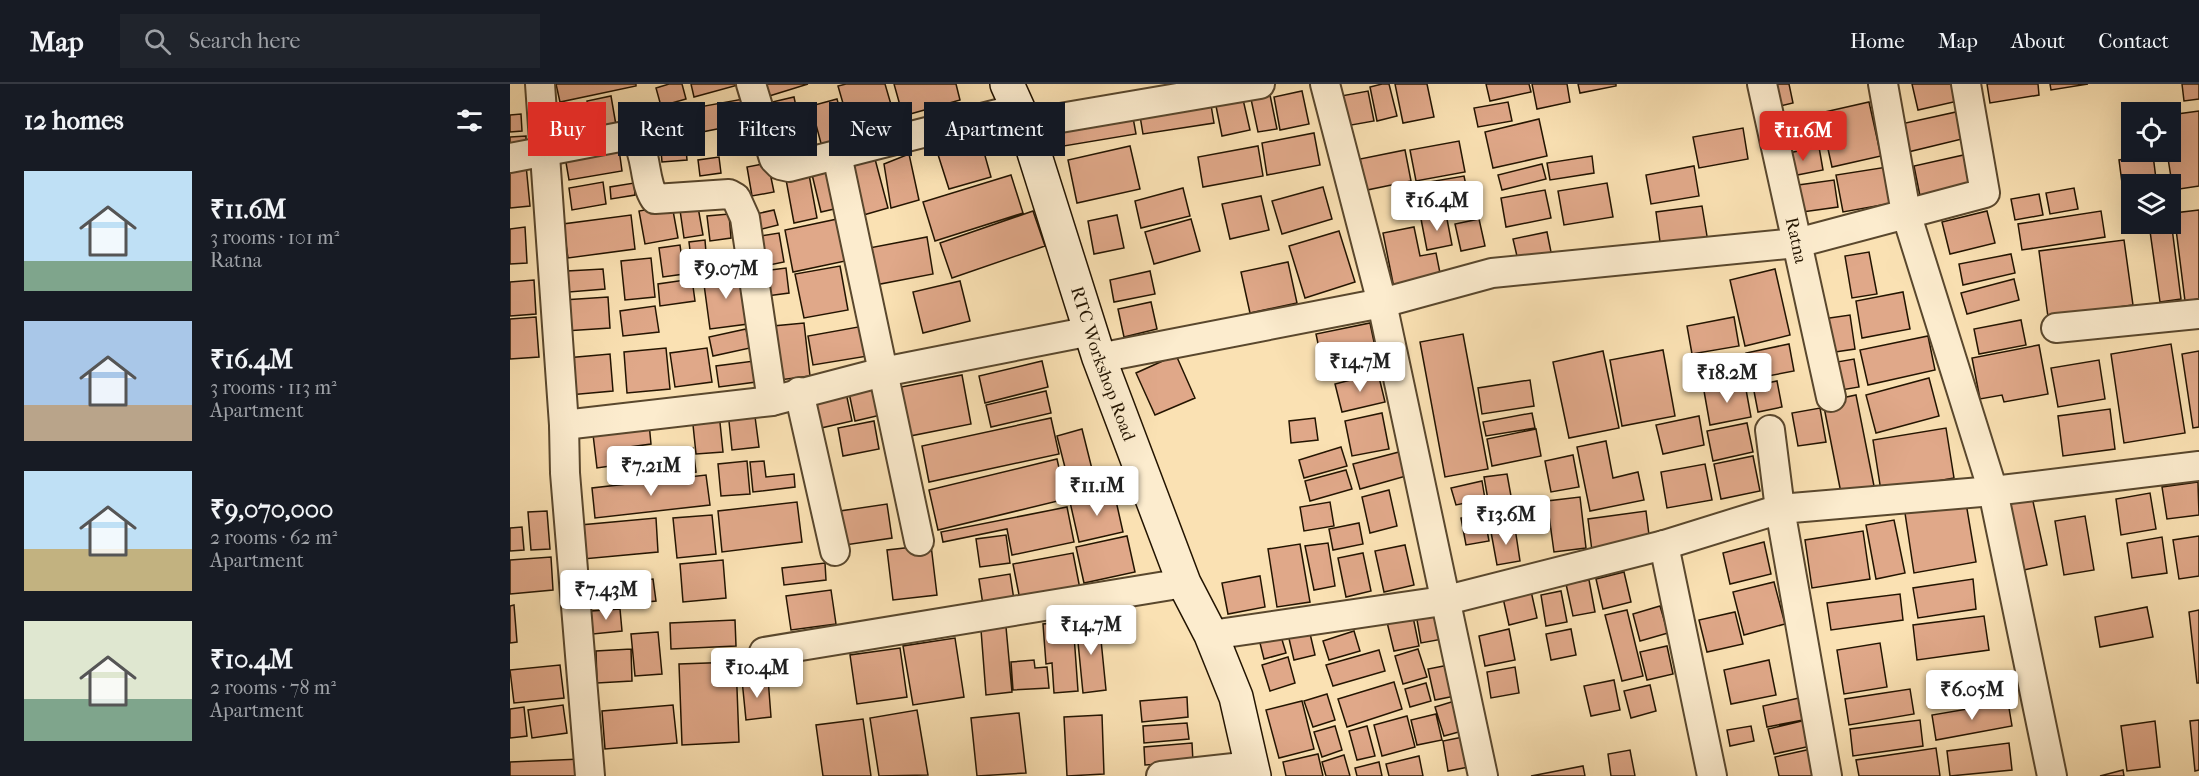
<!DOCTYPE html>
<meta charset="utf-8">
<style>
:root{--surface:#171b24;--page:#20242c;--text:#f1f3f6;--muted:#9ea1a6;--line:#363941;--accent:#d93025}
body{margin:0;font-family:"IM FELL French Canon",serif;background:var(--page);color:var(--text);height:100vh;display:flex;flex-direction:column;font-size:22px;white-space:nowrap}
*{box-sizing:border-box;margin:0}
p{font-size:20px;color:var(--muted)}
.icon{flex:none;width:33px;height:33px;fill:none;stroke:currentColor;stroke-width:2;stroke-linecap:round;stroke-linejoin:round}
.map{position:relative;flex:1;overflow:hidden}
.details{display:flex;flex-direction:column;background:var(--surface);width:510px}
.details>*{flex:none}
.banner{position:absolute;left:18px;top:18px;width:570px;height:54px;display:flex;gap:12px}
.buttons{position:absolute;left:1611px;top:18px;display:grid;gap:12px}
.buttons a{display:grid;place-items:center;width:60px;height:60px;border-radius:0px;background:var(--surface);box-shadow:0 6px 24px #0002;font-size:30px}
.price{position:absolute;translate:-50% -51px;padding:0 14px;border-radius:6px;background:#fff;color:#222;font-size:20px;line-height:39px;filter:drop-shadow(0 2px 3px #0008)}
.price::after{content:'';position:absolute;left:50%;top:36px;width:18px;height:14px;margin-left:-9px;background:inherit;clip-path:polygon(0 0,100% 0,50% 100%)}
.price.selected{background:var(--accent);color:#fff}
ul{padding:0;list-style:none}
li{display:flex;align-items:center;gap:18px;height:150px;padding:0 24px}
li span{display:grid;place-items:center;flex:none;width:168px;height:120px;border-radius:0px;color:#555}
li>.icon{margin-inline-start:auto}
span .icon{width:72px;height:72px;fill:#fffc;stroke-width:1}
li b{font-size:26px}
h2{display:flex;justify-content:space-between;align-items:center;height:72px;padding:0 24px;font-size:26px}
.chip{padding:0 21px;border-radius:0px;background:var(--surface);box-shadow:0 6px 24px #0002;font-size:21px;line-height:54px}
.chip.selected{background:var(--accent);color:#fff}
header{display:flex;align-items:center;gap:36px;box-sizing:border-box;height:84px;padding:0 30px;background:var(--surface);border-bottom:2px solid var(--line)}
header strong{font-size:28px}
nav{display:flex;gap:33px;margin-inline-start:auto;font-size:21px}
.search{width:420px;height:54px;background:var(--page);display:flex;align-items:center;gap:15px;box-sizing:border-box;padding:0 21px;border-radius:0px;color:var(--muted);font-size:22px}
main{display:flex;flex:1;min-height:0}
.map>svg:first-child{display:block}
</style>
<header>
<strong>Map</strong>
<div class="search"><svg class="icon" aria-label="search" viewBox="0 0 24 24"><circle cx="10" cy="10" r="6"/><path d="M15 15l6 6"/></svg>Search here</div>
<nav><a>Home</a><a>Map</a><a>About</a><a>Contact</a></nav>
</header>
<main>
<section class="details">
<h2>12 homes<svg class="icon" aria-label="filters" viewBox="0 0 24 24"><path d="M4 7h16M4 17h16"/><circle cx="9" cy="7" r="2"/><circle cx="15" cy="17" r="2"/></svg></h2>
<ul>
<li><span style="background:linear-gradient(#bfe0f5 75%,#7fa58c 0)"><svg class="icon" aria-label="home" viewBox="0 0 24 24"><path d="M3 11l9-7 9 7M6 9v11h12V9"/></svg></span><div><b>₹11.6M</b><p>3 rooms · 101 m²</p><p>Ratna</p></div></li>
<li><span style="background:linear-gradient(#a9c7e8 70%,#b9a48a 0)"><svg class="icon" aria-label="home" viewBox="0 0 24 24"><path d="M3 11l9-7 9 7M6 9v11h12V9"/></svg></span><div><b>₹16.4M</b><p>3 rooms · 113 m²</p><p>Apartment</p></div></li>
<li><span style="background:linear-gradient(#bfe0f5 65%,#c2b280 0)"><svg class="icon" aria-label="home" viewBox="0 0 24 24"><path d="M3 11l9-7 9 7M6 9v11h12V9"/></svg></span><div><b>₹9,070,000</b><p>2 rooms · 62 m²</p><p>Apartment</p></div></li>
<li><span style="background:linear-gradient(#dfe7d0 65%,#7fa58c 0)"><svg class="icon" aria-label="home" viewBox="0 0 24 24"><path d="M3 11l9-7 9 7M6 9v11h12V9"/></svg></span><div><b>₹10.4M</b><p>2 rooms · 78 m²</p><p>Apartment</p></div></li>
</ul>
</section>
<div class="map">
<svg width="1689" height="692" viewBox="0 0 1689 692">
<rect width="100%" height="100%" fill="#fae1b3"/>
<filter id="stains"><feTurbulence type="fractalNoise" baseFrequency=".00333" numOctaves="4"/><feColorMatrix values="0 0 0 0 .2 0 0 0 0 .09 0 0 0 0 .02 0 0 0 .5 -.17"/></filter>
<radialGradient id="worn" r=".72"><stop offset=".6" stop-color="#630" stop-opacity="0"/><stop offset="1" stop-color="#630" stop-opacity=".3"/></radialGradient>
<path fill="#e0a889" stroke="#231400" stroke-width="1.5" d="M46 0H126V2L50 18Z
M159 0H172L176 15 151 22 146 4Z
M181 0H228V1L184 13Z
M252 0H298L256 13Z
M336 0H375L387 41 343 54 328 2Z
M384 0H446L450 16 393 32Z
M872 0H879L887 32 867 37 860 3Z
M885 0H917L924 33 893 39Z
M976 0H1019L1021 8 980 17Z
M1022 0H1057L1060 18 1027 25Z
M1068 0H1106V2L1070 9Z
M1251 0H1279L1283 19 1257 25Z
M1402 0H1444L1448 17 1408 26Z
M1477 0H1528L1529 11 1480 19Z
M1540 0H1578L1541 6Z
M1672 0H1689V15L1674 17Z
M792 7 799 40 770 46 764 13Z
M858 7 864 37 836 42 831 12Z
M732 11 740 46 712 52 705 17Z
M760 11 767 45 748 48 741 15Z
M101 12 107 47 83 51 77 17Z
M284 13 294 61 269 66 258 19Z
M233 15 237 39 182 50 178 25Z
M327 15 338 56 312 63 301 22Z
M700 15 704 39 633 50 629 26Z
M998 18 1002 37 968 43 964 24Z
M1359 18 1371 72 1322 83 1310 29Z
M70 23 75 55 50 59 45 27Z
M1689 27V102L1663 106 1657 68H1660V31Z
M622 28 626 50 548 63 544 40Z
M1446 28 1452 55 1398 68 1391 40Z
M11 30 12 47 0 48V31Z
M1029 35 1037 72 983 84 975 48Z
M174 42 177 76 152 78 149 45Z
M1233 44 1238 75 1189 84 1183 53Z
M468 47 481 93 439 105 424 58Z
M804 49 810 81 757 91 752 59Z
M16 52V68L0 69V53Z
M949 57 955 88 906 97 900 66Z
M108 58 112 87 59 96 54 67Z
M620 62 630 105 567 119 558 76Z
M748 62 753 92 693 103 688 73Z
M1309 63 1313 86 1277 93 1273 70Z
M895 66 901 97 857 106 850 75Z
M399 70 409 116 381 124 374 80Z
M1458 70 1465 105 1411 117 1404 82Z
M1643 71 1646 95 1612 99 1609 76Z
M1082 72 1084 89 1040 96 1037 79Z
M209 73 211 89 190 92 188 76Z
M365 75 378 124 350 132 337 82Z
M323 77 333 123 311 128 300 82Z
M258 79 264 108 242 112 237 83Z
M1032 80 1036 95 992 106 988 91Z
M16 81 20 122 0 124V82Z
M1184 82 1189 112 1141 120 1136 91Z
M1377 83 1383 119 1333 128 1326 91Z
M298 85 307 134 284 139 275 90Z
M501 91 513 129 425 157 413 118Z
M954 92 958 111 910 119 907 100Z
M1324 96 1328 123 1278 130 1274 103Z
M93 98 96 120 62 126 59 104Z
M124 99 125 111 101 115 100 103Z
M1097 99 1103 133 1054 141 1048 107Z
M813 103 822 135 772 150 762 117Z
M673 104 680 132 631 144 625 117Z
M1564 104 1568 125 1540 130 1536 109Z
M1035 106 1041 134 996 143 991 114Z
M1529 110 1533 131 1505 136 1501 115Z
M751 112 759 146 720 155 712 120Z
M162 121 168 154 135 160 129 127Z
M1192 122 1198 158 1151 165 1146 128Z
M188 123 193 151 174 154 170 126Z
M264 126 268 141 244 147 241 131Z
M1689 126V215L1675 217 1664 129Z
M523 127 535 162 442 194 430 159Z
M1477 127 1485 159 1440 170 1432 138Z
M1591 127 1595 153 1512 166 1508 140Z
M219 130 221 154 200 157 197 132Z
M936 130 942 161 917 166 911 135Z
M121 131 125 165 58 174 53 140Z
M607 131 614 164 584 170 578 137Z
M332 134 340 176 283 188 275 146Z
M681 135 690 167 644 180 635 148Z
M969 135 975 162 951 167 945 140Z
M1661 136 1671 215 1650 218 1639 140H1660Z
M15 143 17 179 0 180V145Z
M904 143 910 172 926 169 931 194 884 204 873 149Z
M829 147 845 198 795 214 779 162Z
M1037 148 1043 178 1010 185 1003 155Z
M269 149 274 178 249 183 244 153Z
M417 153 423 190 365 201 359 164Z
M195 156 197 181 182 183 179 158Z
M1614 156 1623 221 1538 233 1529 167Z
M170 161 174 190 153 193 149 164Z
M1359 168 1367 210 1342 214 1335 172Z
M1501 170 1505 189 1453 201 1449 180Z
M141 174 145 213 115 216 111 177Z
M778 178 787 219 740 229 731 188Z
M330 182 338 226 294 234 285 190Z
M276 184 279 209 257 212 253 187Z
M93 185 95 205 59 208 57 187Z
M1265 185 1280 251 1235 262 1220 196Z
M640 187 645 210 604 218 600 196Z
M232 188 238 240 200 245 193 193Z
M182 195 185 217 150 222 148 200Z
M1504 195 1509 216 1457 230 1451 209Z
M24 196 26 230 0 232V198Z
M450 197 460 237 413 249 403 208Z
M1393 208 1400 245 1352 254 1346 217Z
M98 213 100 244 55 247 53 216Z
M641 218 647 245 614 253 608 225Z
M145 222 149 248 113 252 110 227Z
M1340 231 1345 265 1305 271 1299 237Z
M26 233 29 273 0 275V235Z
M1224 233 1229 262 1182 270 1177 242Z
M1511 236 1516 261 1469 270 1464 245Z
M294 239 300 292 269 296 263 242Z
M860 239 868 277 814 288 806 250Z
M359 241 364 271 303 281 298 252Z
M236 245 240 264 203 272 199 253Z
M953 250 978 385 935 393 910 258Z
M1418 252 1425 286 1358 301 1350 266Z
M1279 260 1284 287 1242 295 1236 269Z
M1661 260 1675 349 1614 359 1601 270Z
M1529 261 1538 310 1494 318 1492 311 1470 315 1462 274Z
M156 264 160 305 117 309 114 268Z
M197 264 202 298 165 303 160 269Z
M1153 266 1165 332 1112 342 1100 276Z
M1093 267 1109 344 1059 354 1043 278Z
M1689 267V343L1683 344 1672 270Z
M100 270 103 307 59 311 56 274Z
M666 271 685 314 645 331 626 289Z
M1344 275 1349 303 1314 309 1310 281Z
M1589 276 1595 315 1548 323 1541 284Z
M244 277 246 298 209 303 206 282Z
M532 277 538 303 475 319 469 292Z
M868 289 875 318 832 328 825 300Z
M452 291 461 340 395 353 386 304Z
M1419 294 1429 332 1366 349 1356 311Z
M1020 296 1024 322 972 330 968 304Z
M1267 297 1272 323 1248 328 1243 302Z
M368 298 375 330 345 337 338 304Z
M1235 300 1241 333 1200 341 1194 307Z
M335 304 342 337 311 344 304 311Z
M536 307 541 329 481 343 476 321Z
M1346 311 1364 402 1331 409 1313 318Z
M1310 324 1316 358 1288 362 1282 329Z
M244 325 249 363 222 366 218 328Z
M1600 325 1605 365 1553 372 1548 332Z
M209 329 213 368 186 370 182 331Z
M872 329 879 365 842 372 835 337Z
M1022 329 1025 344 976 352 973 338Z
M1189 332 1194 361 1153 370 1146 341Z
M541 334 549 370 419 398 412 362Z
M805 334 808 356 781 359 779 337Z
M364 337 369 365 333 372 328 344Z
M139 339 141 360 105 365 107 381 87 384 82 342Z
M1237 339 1243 368 1203 377 1197 347Z
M1436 344 1444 394 1371 407 1363 356Z
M572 345 587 405 562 411 547 352Z
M1026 345 1031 372 982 382 977 355Z
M1096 357 1103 394 1128 388 1134 416 1080 427 1067 363Z
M831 363 837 382 794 394 789 376Z
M183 364 186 388 126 396 123 371Z
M889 368 896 392 850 405 843 380Z
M1063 371 1069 403 1041 408 1035 377Z
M1243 372 1250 407 1211 415 1204 380Z
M547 375 556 415 428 446 419 406Z
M237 377 240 410 211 412 208 380Z
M254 377 256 393 284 390 285 403 243 408 240 378Z
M1195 380 1202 416 1157 424 1151 388Z
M836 386 842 405 800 417 795 397Z
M997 390 1001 412 978 416 974 393Z
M196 391 200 421 85 434 82 404Z
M972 397 975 415 946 421 941 404Z
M1688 398 1689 431 1657 435 1652 403Z
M879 406 887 442 860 449 852 413Z
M604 408 613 448 569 458 560 418Z
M1640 409 1646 445 1611 451 1606 415Z
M1070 413 1076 464 1044 468 1037 417Z
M1522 413 1537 481 1505 488 1491 419Z
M998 416 1002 441 982 445 977 420Z
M287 418 292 458 212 468 208 427Z
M820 418 824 442 794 447 790 423Z
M1456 419 1466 478 1404 489 1395 429Z
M377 420 382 454 335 461 330 427Z
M557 423 564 458 502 471 497 445 433 458 431 448Z
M37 427 40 465 21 466 18 428Z
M1136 427 1140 459 1082 467 1078 435Z
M974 430 979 457 956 461 951 434Z
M202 431 206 470 167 474 163 434Z
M1575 432 1584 486 1554 491 1545 437Z
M146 434 148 468 73 475 70 441Z
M1384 436 1395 489 1366 495 1356 441Z
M849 439 853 460 823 466 819 445Z
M12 443 14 466 0 467V444Z
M1005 444 1010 477 987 481 981 448Z
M1353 447 1360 495 1302 504 1295 456Z
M496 451 500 479 470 483 466 455Z
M617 452 625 488 574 499 566 463Z
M1689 452V492L1669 495 1663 456Z
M1652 453 1657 489 1622 494 1617 459Z
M1254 458 1261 490 1220 500 1213 469Z
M818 459 825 502 804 506 795 462Z
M790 460 800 518 767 523 758 465Z
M421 461 427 511 383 516 377 466Z
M895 461 904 501 874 508 865 467Z
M563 469 570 505 510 516 503 480Z
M853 469 861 507 836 513 828 474Z
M41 473 43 506 0 510V476Z
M213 476 216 514 173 518 170 480Z
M315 479 316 496 274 501 272 484Z
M1114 488 1121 518 1093 525 1086 495Z
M500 490 504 516 473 521 469 495Z
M750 492 755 523 718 530 712 499Z
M143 495 146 517 86 523 84 501Z
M1463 495 1466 525 1408 534 1403 504Z
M1079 496 1085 528 1063 532 1056 500Z
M1264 498 1275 540 1234 551 1223 508Z
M321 506 326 540 281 546 276 512Z
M1021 507 1027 534 999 541 993 514Z
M1051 507 1057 538 1036 542 1031 511Z
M1390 510 1393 536 1321 546 1317 519Z
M4 521 7 558 0 559V522Z
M1150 522 1158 549 1130 557 1123 530Z
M1637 523 1643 553 1590 563 1585 533Z
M110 525 112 547 83 550 81 527Z
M928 526 933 555 911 559 906 530Z
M1117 526 1133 592 1112 597 1095 531Z
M1689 526V599H1687L1679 528Z
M902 528 909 562 884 567 876 534Z
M1225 528 1233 560 1197 568 1189 536Z
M1474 532 1479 566 1407 576 1403 541Z
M225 536 226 562 161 565 160 539Z
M589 536 596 606 573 609 566 538Z
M563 537 568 607 544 609 542 579 536 580 533 540Z
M798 541 805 571 784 576 777 546Z
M496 543 502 608 476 611 471 546Z
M999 545 1005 576 975 582 969 552Z
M1061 545 1066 571 1041 576 1036 550Z
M844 547 850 567 819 576 813 557Z
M148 548 152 590 125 592 121 550Z
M770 549 776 569 754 575 749 555Z
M445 554 454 613 403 621 393 562Z
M1370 559 1377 603 1334 610 1327 566Z
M1157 562 1163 590 1137 596 1130 568Z
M390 564 397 613 347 620 340 571Z
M121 565 122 597 87 599 86 567Z
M908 565 917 593 893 600 885 572Z
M869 566 875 587 823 602 816 581Z
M778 573 785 599 760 607 752 581Z
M524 576 525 584 537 583 539 604 503 606 501 578Z
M1259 576 1266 611 1221 620 1214 586Z
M226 578 229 658 172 661 169 580Z
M944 580 950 611 925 616 918 585Z
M50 581 54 614 4 619 0 586Z
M1005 583 1009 609 981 614 977 588Z
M258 594 261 633 236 636 232 596Z
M1104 596 1110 626 1081 632 1074 602Z
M884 598 892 625 837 643 828 615Z
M916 599 921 617 900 623 895 605Z
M1140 601 1146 627 1121 634 1114 607Z
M1400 605 1404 630 1339 641 1335 615Z
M817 610 825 636 803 643 794 617Z
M677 613 678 633 632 638 630 617Z
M1289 614 1293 636 1257 643 1253 622Z
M948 616 956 646 934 652 925 623Z
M792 617 804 665 769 674 756 626Z
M1498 618 1502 642 1426 656 1422 631Z
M53 621 57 649 22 654 18 626Z
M163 621 167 659 95 665 92 627Z
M14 623 17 652 0 654V625Z
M407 626 418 691 369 692 360 634Z
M509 629 516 689 467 692 461 634Z
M926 630 932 656 907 661 901 636Z
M592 631 594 690 557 692 554 633Z
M897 632 905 663 872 672 864 641Z
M353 635 361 692H313L306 641Z
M1296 636 1301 662 1264 670 1258 645Z
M1410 636 1413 662 1343 672 1340 645Z
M1689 636V686L1685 687 1680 637Z
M1645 637 1650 683 1617 687 1611 642Z
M677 639 679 655 634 659 633 642Z
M825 642 832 666 812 673 804 648Z
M857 642 865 672 847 676 839 647Z
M1241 642 1244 657 1220 662 1217 646Z
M958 652 964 682 938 687 933 657Z
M682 659 683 678 635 681 634 663Z
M1499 659 1502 686 1440 692 1437 667Z
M1306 664 1312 692H1269L1265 673Z
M1426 664 1430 692H1349L1346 676Z
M1120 666 1125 692H1101L1098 670Z
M808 670 813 692H776L773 678Z
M834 671 840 692H816L812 678Z
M909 672 913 692H879L876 680Z
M71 675 72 692H0V678Z
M869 678 872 692H847L845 684Z
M1073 682 1075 692H1021Z
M1613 686 1614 692H1590Z"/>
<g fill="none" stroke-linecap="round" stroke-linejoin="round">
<g stroke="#59472d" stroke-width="32">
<g id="street">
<path d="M30 0 54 341 55 389 80 692"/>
<path d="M241 0 264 75 270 81 279 83 507 25"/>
<path d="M815 0 872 219 973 692"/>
<path id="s1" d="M1252 0 1321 313"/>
<path d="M1373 0 1396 129 1483 407 1542 692"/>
<path d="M515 40 750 0"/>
<path d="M327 71 409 457"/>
<path d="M0 74 115 52 125 53C138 71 133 97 145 115L219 110 226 114 235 134 262 317"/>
<path d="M1546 244 1689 230"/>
<path d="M589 274 872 219 982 189 1287 159 1475 109 1456 0"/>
<path d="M289 308 325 467"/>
<path d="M54 341 262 317 373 288 581 247"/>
<path d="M1154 461 1202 692"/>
<path d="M701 551 933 517 1154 461 1270 425 1260 346"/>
<path d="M254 568 674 499"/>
<path d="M651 692 742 682"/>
<path d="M1317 692 1270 425 1483 407 1689 382"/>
</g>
</g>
<g stroke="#231400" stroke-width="36">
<g id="secondary">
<path id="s2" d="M497 0 515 40 589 274 674 499 701 551 726 613 744 692"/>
</g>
</g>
<use href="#street" stroke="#fcecce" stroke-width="28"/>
<use href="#secondary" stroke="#fcecce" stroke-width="33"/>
</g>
<g text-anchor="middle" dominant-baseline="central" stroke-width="6" stroke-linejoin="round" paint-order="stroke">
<g font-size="18" fill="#231400" stroke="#fcecce">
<text stroke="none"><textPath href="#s1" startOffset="160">Ratna</textPath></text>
<text stroke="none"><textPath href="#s2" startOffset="296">RTC Workshop Road</textPath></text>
</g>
</g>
<rect width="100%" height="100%" filter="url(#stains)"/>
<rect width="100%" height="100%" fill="url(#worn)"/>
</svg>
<div class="buttons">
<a><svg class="icon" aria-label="locate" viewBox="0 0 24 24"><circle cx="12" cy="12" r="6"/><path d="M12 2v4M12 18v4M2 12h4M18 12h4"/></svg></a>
<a><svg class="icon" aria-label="layers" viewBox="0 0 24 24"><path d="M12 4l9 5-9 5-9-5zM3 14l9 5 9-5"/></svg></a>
</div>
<b class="price selected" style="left:1293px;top:78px">₹11.6M</b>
<b class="price" style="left:927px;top:148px">₹16.4M</b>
<b class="price" style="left:216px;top:216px">₹9.07M</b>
<b class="price" style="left:850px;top:309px">₹14.7M</b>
<b class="price" style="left:1217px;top:320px">₹18.2M</b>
<b class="price" style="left:141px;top:413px">₹7.21M</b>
<b class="price" style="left:587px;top:433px">₹11.1M</b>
<b class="price" style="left:996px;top:462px">₹13.6M</b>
<b class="price" style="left:96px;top:537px">₹7.43M</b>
<b class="price" style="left:581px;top:572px">₹14.7M</b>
<b class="price" style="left:247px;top:615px">₹10.4M</b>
<b class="price" style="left:1462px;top:637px">₹6.05M</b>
<div class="banner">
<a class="chip selected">Buy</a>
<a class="chip">Rent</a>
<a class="chip">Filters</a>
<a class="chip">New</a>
<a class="chip">Apartment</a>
</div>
</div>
</main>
